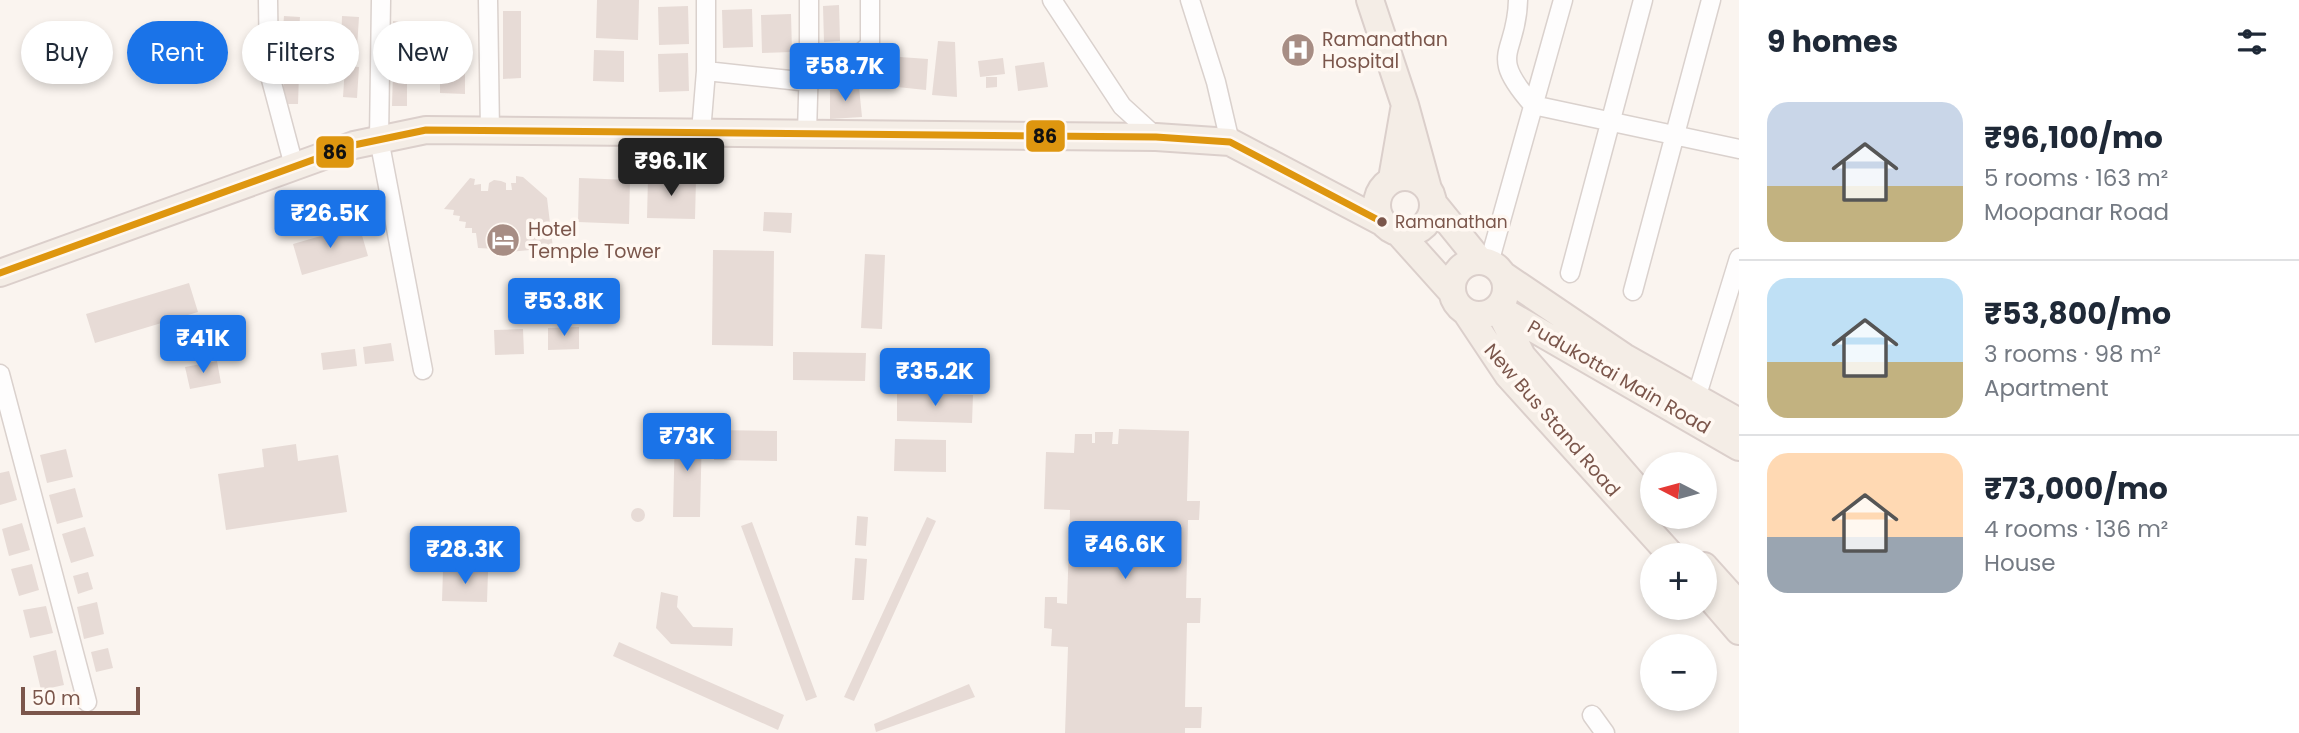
<!DOCTYPE html>
<meta charset="utf-8">
<style>
:root{--surface:#fff;--page:#f2f2f3;--text:#1f2937;--muted:#747a83;--line:#e0e1e3;--accent:#1a73e8}
body{margin:0;font-family:Poppins,sans-serif;background:var(--page);color:var(--text);height:100vh;display:flex;flex-direction:column;font-size:26px;white-space:nowrap}
*{box-sizing:border-box;margin:0}
p{font-size:23px;color:var(--muted)}
.icon{flex:none;width:38px;height:38px;fill:none;stroke:currentColor;stroke-width:2;stroke-linecap:round;stroke-linejoin:round}
.map{position:relative;flex:1;overflow:hidden}
.side{display:flex;flex-direction:column;background:var(--surface);width:560px}
.side>*{flex:none}
.banner{position:absolute;left:21px;top:21px;width:665px;height:63px;display:flex;gap:14px}
.needle{width:46px;rotate:276deg}
.fabs{position:absolute;left:1640px;top:452px;display:grid;gap:14px}
.fabs a{display:grid;place-items:center;width:77px;height:77px;border-radius:50%;background:var(--surface);box-shadow:0 4px 10px #0003;font-size:35px}
.scale{position:absolute;left:21px;bottom:18px;width:119px;box-sizing:border-box;padding-left:7px;border:4px solid #7b564b;border-top:0;font-size:19px;line-height:24px;white-space:nowrap;color:#7b564b;-webkit-text-stroke:5px #fff8f2;paint-order:stroke}
.price{position:absolute;translate:-50% -60px;padding:0 16px;border-radius:7px;background:var(--accent);color:#fff;font-size:23px;line-height:46px;filter:drop-shadow(0 2px 4px #0008)}
.price::after{content:'';position:absolute;left:50%;top:42px;width:21px;height:16px;margin-left:-10px;background:inherit;clip-path:polygon(0 0,100% 0,50% 100%)}
.price.active{background:#222;color:#fff}
ul{padding:0;list-style:none}
li{display:flex;align-items:center;gap:21px;height:175px;padding:0 28px}
li+li{border-top:2px solid var(--line)}
li span{display:grid;place-items:center;flex:none;width:196px;height:140px;border-radius:21px;color:#555}
li>.icon{margin-inline-start:auto}
span .icon{width:84px;height:84px;fill:#fffc;stroke-width:1}
li b{font-size:30px}
h2{display:flex;justify-content:space-between;align-items:center;height:84px;padding:0 28px;font-size:30px}
.tag{padding:0 24px;border-radius:32px;background:var(--surface);box-shadow:0 4px 10px #0003;font-size:24px;line-height:63px}
.tag.active{background:var(--accent);color:#fff}
main{display:flex;flex:1;min-height:0}
.map>svg:first-child{display:block}
</style>
<main>
<div class="map">
<svg width="1739" height="733" viewBox="0 0 1739 733">
<rect width="100%" height="100%" fill="#faf4ef"/>
<path fill="#e7dbd6" d="M597 0H639L638 40 596 38Z
M839 5 840 41 824 42 823 6Z
M688 6 689 44 659 45 658 7Z
M752 9 753 47 723 48 722 10Z
M503 11H521V78L503 79Z
M791 14 792 52 762 53 761 15Z
M284 16 300 17 297 56 281 54Z
M342 16 359 17 357 48 341 47Z
M393 21 410 23 408 51 391 50Z
M938 41 955 42 957 97 932 95Z
M594 50 624 51V82L593 81Z
M688 53 689 91 659 92 658 54Z
M900 57 928 59 926 90 897 87Z
M1003 58 1005 74 980 77 978 61Z
M1044 62 1048 87 1018 91 1015 66Z
M440 63H465V94L440 93Z
M345 66 359 67 357 98 343 97Z
M393 71H407V106H392Z
M284 74H299L298 104H283Z
M986 77H997V87L986 88Z
M859 87 862 117 830 119V90Z
M516 176 523 177 547 198 553 248 497 253V249L478 248 476 233H472V228H465L466 222 459 221 460 216 453 215 454 210 444 209 470 178 475 179 474 185 481 184V191H488L489 183 494 180 501 181 506 183V190H512L511 183H516Z
M648 177 696 179 695 219 647 218Z
M579 178 630 180 629 224 578 222Z
M764 212 792 213 791 233 763 231Z
M359 225 368 256 302 275 293 244Z
M713 250 774 251 773 346 712 345Z
M865 254 885 255 882 329 861 328Z
M189 283 198 312 95 343 86 314Z
M579 327V349L548 350V328Z
M523 329 524 354 495 355 494 330Z
M391 343 394 361 365 364 363 347Z
M355 349 357 366 323 370 321 353Z
M793 352 866 353 865 381 793 380Z
M217 361 221 383 190 389 185 367Z
M897 393 973 395 972 423 897 421Z
M675 429 702 430 700 517H673Z
M1119 429 1189 431 1187 501H1200L1199 520H1188L1186 598H1201L1200 623H1187L1185 707H1202L1201 728H1185V733H1065L1068 647 1051 646 1052 629 1044 628 1045 597H1057V603L1067 604 1070 510 1044 509 1046 452 1074 453 1075 434H1092V443H1095V432H1113L1112 444H1118Z
M715 430 777 431V461L714 460Z
M895 439 946 440V472L894 471Z
M296 444 298 461 338 455 347 512 226 530 218 474 264 467 262 449Z
M66 449 73 477 47 483 40 455Z
M9 471 17 500 0 505V473Z
M75 488 83 517 57 524 49 495Z
M631 515a7 7 0 1 1 14 0a7 7 0 1 1-14 0Z
M857 516 868 517 866 546 855 545Z
M927 517 936 521 854 701 844 697Z
M752 522 817 697 806 701 741 526Z
M22 523 30 550 9 556 2 529Z
M85 527 94 556 71 563 62 534Z
M855 558 867 559 864 600H852Z
M32 564 39 590 19 596 11 569Z
M443 570 488 572 487 602 442 601Z
M88 572 93 589 78 594 73 576Z
M661 592 678 596 677 607 693 627 733 628 732 646 671 644 656 628Z
M97 602 104 634 84 639 77 607Z
M46 606 53 633 30 638 23 610Z
M619 642 784 715 778 730 613 656Z
M108 648 113 668 96 672 91 652Z
M56 650 64 685 41 690 33 656Z
M969 684 975 697 876 732 874 724Z"/>
<g fill="none" stroke-linecap="round" stroke-linejoin="round">
<g stroke="#dad1cd" stroke-width="21">
<path id="street" d="M268 0 269 72 294 166
M381 0 379 139 423 370
M488 0 490 131
M809 0V62
M1052 0 1122 106 1156 137
M1190 0 1216 82 1230 142
M1518 0C1517 56 1486 52 1533 105L1739 149
M706 71 809 82
M701 132 706 71V0
M807 133 809 62 857 56 870 45V0
M1489 263 1563 0
M1570 273 1643 0
M1633 291 1711 0
M0 374 87 702
M1693 408 1739 258
M1592 715 1605 733"/>
</g>
<g stroke="#dbcfcb" stroke-width="30">
<path id="primary" d="M1370 0 1405 105 1428 189
M1377 205a28 28 0 1 1 56 0a28 28 0 1 1-56 0Z
M1392 179 1404 110
M1433 203 1480 261
M1399 233 1452 292
M1452 288a27 27 0 1 1 54 0a27 27 0 1 1-54 0Z
M0 273 354 145 426 130 1156 137 1230 142 1382 222
M1503 275 1624 357 1739 422
M1498 308 1739 447
M1498 308 1522 356 1652 506
M1466 312 1508 375 1671 555
M1704 566 1739 605
M1708 595 1739 631"/>
</g>
<use href="#street" stroke="#fefdfd" stroke-width="18"/>
<use href="#primary" stroke="#f4ede6" stroke-width="26"/>
<g stroke="#fff8f2" stroke-width="12">
<path id="bus-1" d="M0 273 354 145 426 130 1156 137 1230 142 1382 222"/>
</g>
<use href="#bus-1" stroke="#de960f" stroke-width="7"/>
</g>
<defs>
<g id="hospital-disc" transform="scale(1.75)"><circle r="9.5" fill="#a78d84" stroke="#fff8f2"/><path d="M-5-5h3v3.5h4V-5h3V5h-3V1.5h-4V5h-3Z" fill="#fff"/></g>
<g id="hotel-disc" transform="scale(1.75)"><circle r="9.5" fill="#a78d84" stroke="#fff8f2"/><path d="M-6-4.5h1.5V1H6V5H4.5V3h-9V5H-6ZM-4 0a1.8 1.8 0 1 1 3.6 0ZM.5 0V-2.5h3Q6-2.5 6 0Z" fill="#fff"/></g>
</defs>
<g fill-rule="evenodd">
<use href="#hospital-disc" x="1298" y="50"/>
<use href="#hotel-disc" x="503" y="240"/>
</g>
<circle fill="#7b564b" stroke="#fff8f2" stroke-width="2.5" cx="1382" cy="222" r="6"/>
<g text-anchor="middle" dominant-baseline="central" stroke-width="7" stroke-linejoin="round" paint-order="stroke">
<g font-size="17" fill="#7b564b" stroke="#fff8f2" text-anchor="start">
<text x="1395" y="222">Ramanathan</text>
</g>
<g font-size="19" fill="#7b564b" stroke="#fff8f2" text-anchor="start">
<text x="1322" y="39">Ramanathan<tspan x="1322" dy="22">Hospital</tspan></text>
<text x="528" y="229">Hotel<tspan x="528" dy="22">Temple Tower</tspan></text>
</g>
<g font-size="19" fill="#7b564b" stroke="#fff8f2">
<text transform="translate(1619 377) rotate(30)">Pudukottai Main Road</text>
<text transform="translate(1552 420) rotate(49)">New Bus Stand Road</text>
</g>
</g>
<g stroke="#fff8f2" stroke-width="2.5">
<rect x="1025" y="119" width="41" height="34" rx="7" fill="#de960f"/>
<rect x="315" y="135" width="40" height="34" rx="7" fill="#de960f"/>
</g>
<g font-size="19" text-anchor="middle" font-weight="bold" fill="#111">
<text x="1045" y="143">86</text>
<text x="335" y="159">86</text>
</g>
</svg>
<div class="fabs">
<a><svg class="needle" viewBox="-14 -14 28 28"><path d="M0-13l5 13h-10z" fill="#e53935"/><path d="M0 13l5-13h-10z" fill="#747a83"/></svg></a>
<a>+</a>
<a>−</a>
</div>
<div class="scale">50 m</div>
<b class="price" style="left:845px;top:103px">₹58.7K</b>
<b class="price active" style="left:671px;top:198px">₹96.1K</b>
<b class="price" style="left:330px;top:250px">₹26.5K</b>
<b class="price" style="left:564px;top:338px">₹53.8K</b>
<b class="price" style="left:203px;top:375px">₹41K</b>
<b class="price" style="left:935px;top:408px">₹35.2K</b>
<b class="price" style="left:687px;top:473px">₹73K</b>
<b class="price" style="left:1125px;top:581px">₹46.6K</b>
<b class="price" style="left:465px;top:586px">₹28.3K</b>
<div class="banner">
<a class="tag">Buy</a>
<a class="tag active">Rent</a>
<a class="tag">Filters</a>
<a class="tag">New</a>
</div>
</div>
<section class="side">
<h2>9 homes<svg class="icon" aria-label="filters" viewBox="0 0 24 24"><path d="M4 7h16M4 17h16"/><circle cx="9" cy="7" r="2"/><circle cx="15" cy="17" r="2"/></svg></h2>
<ul>
<li><span style="background:linear-gradient(#c9d6e8 60%,#c2b280 0)"><svg class="icon" aria-label="home" viewBox="0 0 24 24"><path d="M3 11l9-7 9 7M6 9v11h12V9"/></svg></span><div><b>₹96,100/mo</b><p>5 rooms · 163 m²</p><p>Moopanar Road</p></div></li>
<li><span style="background:linear-gradient(#bfe0f5 60%,#c2b280 0)"><svg class="icon" aria-label="home" viewBox="0 0 24 24"><path d="M3 11l9-7 9 7M6 9v11h12V9"/></svg></span><div><b>₹53,800/mo</b><p>3 rooms · 98 m²</p><p>Apartment</p></div></li>
<li><span style="background:linear-gradient(#ffd9b3 60%,#9aa5b1 0)"><svg class="icon" aria-label="home" viewBox="0 0 24 24"><path d="M3 11l9-7 9 7M6 9v11h12V9"/></svg></span><div><b>₹73,000/mo</b><p>4 rooms · 136 m²</p><p>House</p></div></li>
</ul>
</section>
</main>
